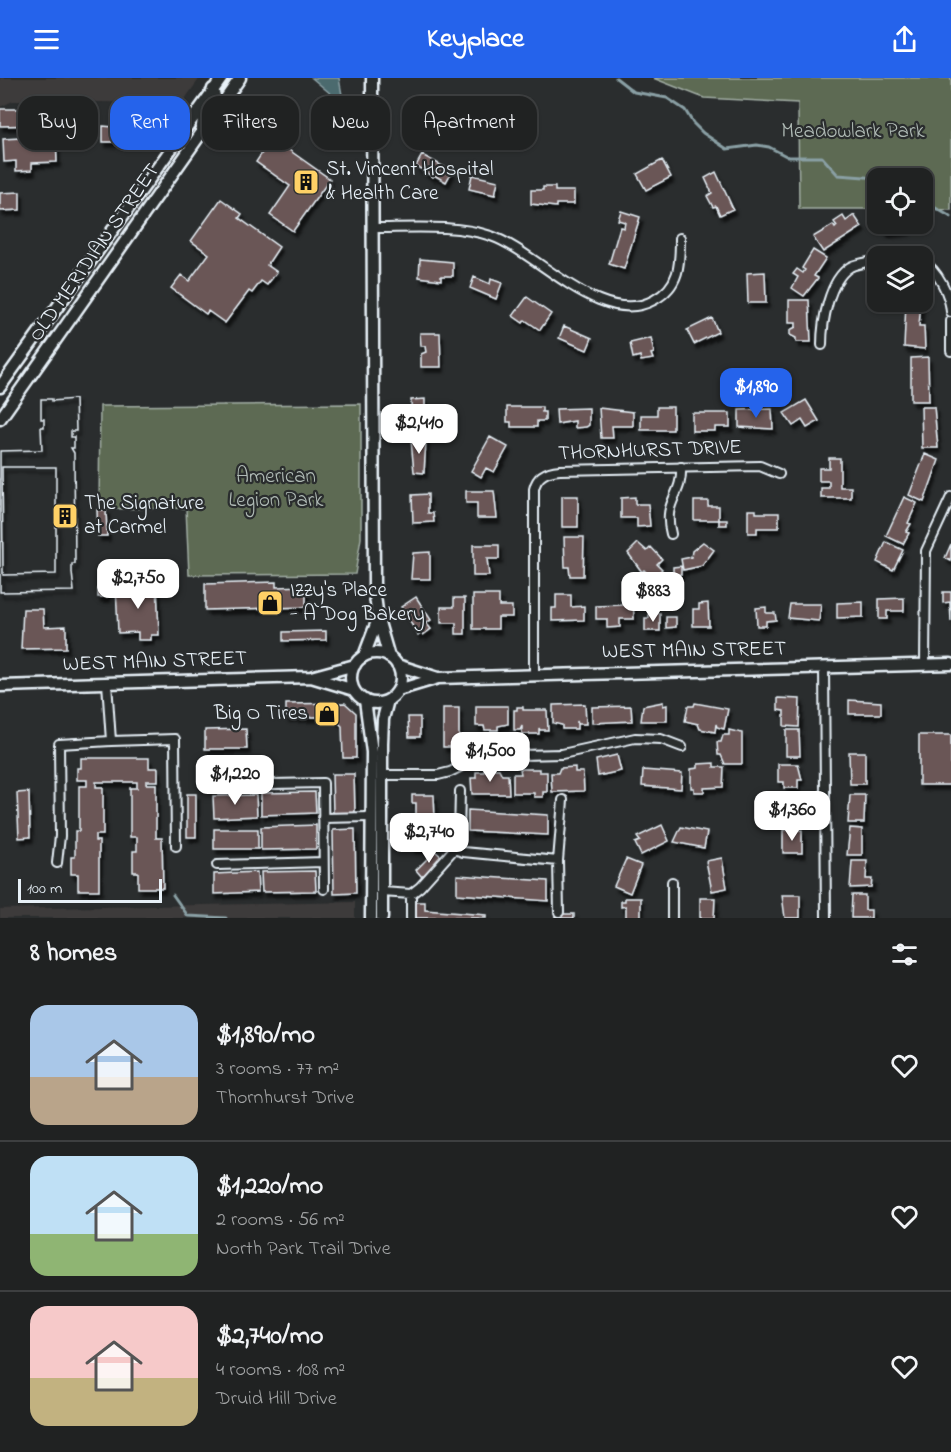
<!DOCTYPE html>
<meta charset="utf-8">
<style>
:root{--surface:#202222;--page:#2d2f2f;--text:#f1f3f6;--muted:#a2a4a5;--line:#3d3f40;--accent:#2563eb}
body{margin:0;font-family:"Indie Flower",sans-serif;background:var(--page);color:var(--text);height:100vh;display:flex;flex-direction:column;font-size:22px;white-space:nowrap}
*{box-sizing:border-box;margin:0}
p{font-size:20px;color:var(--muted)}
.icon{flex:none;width:33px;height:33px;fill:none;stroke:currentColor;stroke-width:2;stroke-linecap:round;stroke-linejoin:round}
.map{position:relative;height:840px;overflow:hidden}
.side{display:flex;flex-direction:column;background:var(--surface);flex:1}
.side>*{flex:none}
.top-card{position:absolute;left:18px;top:18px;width:600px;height:54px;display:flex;gap:12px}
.controls{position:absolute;left:867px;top:90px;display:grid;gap:12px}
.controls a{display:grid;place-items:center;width:66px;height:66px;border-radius:12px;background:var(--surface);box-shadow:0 2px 4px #0004,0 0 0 2px var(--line);font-size:30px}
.scale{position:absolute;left:18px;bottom:15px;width:144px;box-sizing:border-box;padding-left:6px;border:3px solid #e8f1f8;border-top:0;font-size:16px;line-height:21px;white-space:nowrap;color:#e8f1f8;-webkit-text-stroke:4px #2a2d2e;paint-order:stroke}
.price{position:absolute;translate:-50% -51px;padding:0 14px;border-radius:12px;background:#fff;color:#222;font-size:20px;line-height:39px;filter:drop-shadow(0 2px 3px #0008)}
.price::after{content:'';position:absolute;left:50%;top:36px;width:18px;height:14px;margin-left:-9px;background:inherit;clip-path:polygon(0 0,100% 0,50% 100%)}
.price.selected{background:var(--accent);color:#fff}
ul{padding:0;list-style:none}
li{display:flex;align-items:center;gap:18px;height:150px;padding:0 30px}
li+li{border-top:2px solid var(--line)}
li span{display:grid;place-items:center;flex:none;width:168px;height:120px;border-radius:18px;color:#555}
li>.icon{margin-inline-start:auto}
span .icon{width:72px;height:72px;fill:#fffc;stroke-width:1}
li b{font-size:26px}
h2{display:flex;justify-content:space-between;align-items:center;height:72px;padding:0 30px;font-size:26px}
.tag{padding:0 21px;border-radius:18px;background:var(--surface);box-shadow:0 2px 4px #0004,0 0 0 2px var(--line);font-size:21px;line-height:54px}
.tag.selected{background:var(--accent);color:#fff}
header{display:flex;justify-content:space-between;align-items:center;height:78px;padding:0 30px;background:var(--accent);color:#fff;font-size:27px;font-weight:700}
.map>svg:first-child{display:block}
</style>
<header><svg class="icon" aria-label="menu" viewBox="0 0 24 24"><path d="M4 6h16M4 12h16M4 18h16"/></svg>Keyplace<svg class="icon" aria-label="share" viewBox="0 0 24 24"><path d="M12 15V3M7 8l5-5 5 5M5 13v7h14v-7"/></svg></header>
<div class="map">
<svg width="951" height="840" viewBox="0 0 951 840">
<defs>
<filter id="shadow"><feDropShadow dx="3" dy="5" stdDeviation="1.5" flood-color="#0009"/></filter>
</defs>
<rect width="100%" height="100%" fill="#2a2d2e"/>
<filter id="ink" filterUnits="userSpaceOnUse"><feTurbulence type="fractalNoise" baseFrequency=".0167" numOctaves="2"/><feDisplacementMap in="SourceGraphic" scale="12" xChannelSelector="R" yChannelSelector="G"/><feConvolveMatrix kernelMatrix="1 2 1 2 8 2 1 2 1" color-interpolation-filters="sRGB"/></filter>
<g filter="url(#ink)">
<path fill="#3d3a3a" d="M0 0H200L182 25 13 23 0 29Z
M355 824V840H0V831Z"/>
<path fill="#5d6a52" stroke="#a2aea5" stroke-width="1.5" d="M653 0H951V132L923 131 922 100H878L877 131H799L798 25 704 20Z
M361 326V460L355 496 189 497 186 430 99 431 100 328Z"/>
<path fill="#4c6a6e" stroke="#8aa0a5" stroke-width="1.5" d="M312 0H339L342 17 337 21Z"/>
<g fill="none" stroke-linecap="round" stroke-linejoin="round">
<path stroke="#8aa0a5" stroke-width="3" d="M616 0 634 14 667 20 685 32 693 45 703 55 727 71 757 67 769 69 788 79H822L838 97 878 100
M922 122 951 139
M173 817 188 838 226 840"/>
</g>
<path fill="#6a5757" stroke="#e8f1f8" stroke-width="1.5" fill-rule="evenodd" filter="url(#shadow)" d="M0 31H38L39 47 0 48Z
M61 35V45H45V36Z
M103 48 134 51V64H103Z
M56 58 57 84 32 85V92L16 93V83L4 84 3 61Z
M272 60 330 101 293 153 270 137 290 108 256 84Z
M422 77 452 93 446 104 434 97 433 99 416 88Z
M662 82 671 99 646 112 637 96Z
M716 94 733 131 720 137 716 128 713 129 707 118 712 115 705 100Z
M472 97 498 103 495 117 469 111Z
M543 109H555V113H574V126H556V129L531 126V112H543Z
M20 114V132L0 133V115Z
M221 121 242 136 239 140 279 169 267 187 277 194 267 207 261 203 252 215 249 213 225 245 208 233 206 236 171 210 181 197 189 203 209 176 191 163Z
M621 133 640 139 624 191 609 186 620 149 624 150 625 144 618 142Z
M854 137 862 149 823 174 813 159 833 147 835 150 837 148 834 144 843 138 846 143Z
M883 146H906L907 152 885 155Z
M813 172 826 180 814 198 818 200 804 218 792 210 798 199 793 196 797 191 803 195 805 192 802 190Z
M420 181 453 184V198H441V202L419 199Z
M765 194 766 225H748L747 195Z
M474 199 490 206 491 201 502 205 496 221 470 210Z
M527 219 551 236 540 252 525 242 523 245 513 238Z
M789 222H809L811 264H796V260L790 257V252L796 249V245H789Z
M906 224H921L919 248H924L925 271 904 269Z
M712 240 718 254 694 266 687 252Z
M564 248 592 260 587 272 559 260Z
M420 255H440L441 289H421V276L426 274 425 268H421Z
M651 260 654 275 651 276 653 281 641 283 640 278 633 280 630 265Z
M928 279 929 323H911V280Z
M41 321H52V323L75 321 76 353H71V359H74V370H71L74 375 75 486H72V495L74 513 0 514V373L42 372 41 349H44V341H41ZM2 389H56V496L3 497Z
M41 321H52V323L75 321 76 353H71V359H74V370H71L74 375 75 486H72V495L74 513 0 514V373L42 372 41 349H44V341H41Z
M425 321V348H412L411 322Z
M806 322 819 343 807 350 802 342 793 348 784 335Z
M507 329H542V334H545V343H537V349H511V344H507Z
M657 329H673V352H641V337H657Z
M921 329H934L938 370H922Z
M589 330V347L586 349 575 350V343L557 346 556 331Z
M599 330 633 334V348H612L613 360H601Z
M772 331 773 351 739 349V332Z
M692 335H730V349H715V353H692Z
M490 359 508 369 494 394 486 390 481 399 471 393Z
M411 362H426L424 395 414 394Z
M925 376 939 382 924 424 909 417Z
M829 380H840V409H851V420H821V410H829V403H819V390H829Z
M2 389H56V496L3 497Z
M466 413H494L497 440H477V425H466Z
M428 416V435H433L434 444 413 445 412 417Z
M562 418H578V449H562Z
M635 419V426H648L650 448 637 449V440H621V420Z
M904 419 917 425 908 445 911 446 906 454 909 455 903 466 886 458Z
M694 423H708V428H719V442H694Z
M97 432H106L107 458H98Z
M748 432H756V435H779V450H757V455H748Z
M719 442H727V447H719Z
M564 459H584L583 498H570L569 489H565Z
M703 464 714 472 702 488 683 492 681 481 691 479 692 473Z
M886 464 903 472 893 492 877 484Z
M638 465 647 473 651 469 662 481 657 486 662 491 653 501 644 492 642 494 628 475Z
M951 466V483L945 480Z
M473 467H499V481H487L489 498H473Z
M430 474V501H411L413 475Z
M681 488V496L673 497V489Z
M98 492H107V519H98Z
M276 504V509L306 508V529L205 532V506Z
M157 505 159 557H151V562H138V554L118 555 116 506Z
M943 514H951V544L950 524 943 525Z
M473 517H499V528H512V539H498V551H473Z
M556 517H571V529L584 528V542L552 543V530H556Z
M416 519 431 542 426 545 431 551 423 557 422 554 418 557 401 529Z
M454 520H465V556H456V545H441V529H454Z
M633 520 634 541H620V549L607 550V541H596V528L623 527 622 521Z
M904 520V533H887V541H879V521Z
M863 524V539L837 540V525Z
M708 525 709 548H693V531H699V526Z
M790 526H821L819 543 788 540Z
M766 529V535H775L776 542 766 543V548H757L756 530Z
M23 531H43L44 549 66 548V570L21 571Z
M660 535V553H645V540H649V536Z
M666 539H676V549L666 550Z
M326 553V562L283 563V554Z
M778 620 800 621 799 649 784 648V633L778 632Z
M849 622 881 624V636H849Z
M663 624V628L667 627V643H641L643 628Z
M345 625 356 635V680H343L342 648 332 639H286V626Z
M695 625 728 631 724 651 717 649 716 646 715 654 700 651 698 646 685 643 688 628H694Z
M585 626 586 646H578L577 643V651H562V647L553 645V627Z
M476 628H508V646L498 648V652H485L484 648H476Z
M631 628 632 643 592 645V629Z
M517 629H523V632H547L548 652H540L539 650V656H522V648L520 652H514V632H517Z
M443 630H459V669H443Z
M408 639H420V659H409Z
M246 651 247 671H205V652Z
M729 652 742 655V686H725L721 677H718L717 664H721L723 657H729Z
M786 652H799L800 678H786Z
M919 657H951V707H919Z
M849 674H865V706H850Z
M617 677 621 693 598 698 596 682Z
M81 680H149V690H158V703H146V706H156V760H162L163 810H138V794H133V773H137V759H130V710H137V704H96V709H103V757H95V763H99V812H78V796H71V779H75V753H79V708H87V702H77V690H81Z
M714 685V689H724L723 709 704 710V714H694V710H691V691L698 690V686Z
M778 686H798L802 702H798V710H784V704H778Z
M575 689V694H583L584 713 552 714 551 695H558L560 690Z
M484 691H499L502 697H508L509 716H472L471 700H476V694H484Z
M520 691H539V694H547V714H543V719H534V715H513V696H521Z
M643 692 682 695 681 711 642 708Z
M332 696H354L355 735H333Z
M29 714 30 759 19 760 17 715Z
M315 714 316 735 261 737V715Z
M187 716H196V759H187Z
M256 717 257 738 214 740 213 718Z
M412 717H434L435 742 431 770H412L416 741V725H412Z
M778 717H793V732H802V744H778Z
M850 717H865L864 745H848Z
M468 732 548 737V757L468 753Z
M316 747V771L261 772V749Z
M662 747 669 763 641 777 635 765 640 763 637 759Z
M681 749 707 754 704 770 674 764Z
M850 750 862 751V777H847Z
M214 751H258V771H214Z
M355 751 356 815 334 816 333 752Z
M783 752H802V775H783Z
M435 773 442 779 422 799 416 792Z
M722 780 727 810 712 813 706 783Z
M626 781 641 787 630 815 614 808Z
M852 783H867L866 801H872L871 809 850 810Z
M315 793 316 813 262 814 261 794Z
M257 794 258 814 214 816V796Z
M457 797 548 803V823L457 816Z
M782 817H800V840H785Z
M852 817H865V832H871V840H851Z
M625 820H641V840H626V828L621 829V823H625Z
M700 820H715L714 840H700Z
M416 824H425V832L486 837V840H416Z
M555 836H574V840H555Z"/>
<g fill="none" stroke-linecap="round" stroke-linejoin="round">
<g stroke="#e8f1f8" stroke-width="12">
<path id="street" d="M373 150C410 150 456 146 491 158 538 174 601 251 654 222 680 208 680 186 680 160
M889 178 898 176 914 178
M922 183C938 192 950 217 951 234
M951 243V273
M822 267C822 244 829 202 850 189 857 185 869 184 878 182
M671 456C662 422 683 419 681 389
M925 587 926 473 951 419
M824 589 826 840
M534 596V411C537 397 547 393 560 392L760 388 779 396
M107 605 111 663 175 661 176 768
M382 697H438L450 694 482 678 562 676 635 660 661 661 682 669
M217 707 323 705 324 811
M323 740 370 739
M454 771 463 774 558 783
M57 785 60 758 59 666 111 663
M217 787 323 784
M672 804V840
M382 814 411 816 420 809 454 771 459 759 460 713
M411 816V840
M559 834 558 783 563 722"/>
</g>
<g stroke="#e8f1f8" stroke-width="15">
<path id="secondary" d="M372 0 374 510 378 541 389 579
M201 55 203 41 215 18 213 11
M0 309 222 0
M0 341 240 0
M351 600a25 25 0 1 1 50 0a25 25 0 1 1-50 0Z
M364 578 378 541
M397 587 438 600 951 586
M311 599 354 612
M0 608 311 599 355 587
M398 612 438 600
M365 622 372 674 371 840
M382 840V665L383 641 388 622"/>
</g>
<use href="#street" stroke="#2a2d2e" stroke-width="8"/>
<use href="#secondary" stroke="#2a2d2e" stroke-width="10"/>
</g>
</g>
<defs>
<g id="building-square" transform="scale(1.35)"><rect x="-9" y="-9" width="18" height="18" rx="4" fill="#ffd166" stroke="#2a2d2e"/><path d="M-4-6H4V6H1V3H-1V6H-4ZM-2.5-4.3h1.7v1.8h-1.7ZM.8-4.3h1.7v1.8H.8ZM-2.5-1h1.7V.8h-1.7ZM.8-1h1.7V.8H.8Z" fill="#111"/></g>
<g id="shop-square" transform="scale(1.35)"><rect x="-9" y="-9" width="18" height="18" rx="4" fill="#ffd166" stroke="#2a2d2e"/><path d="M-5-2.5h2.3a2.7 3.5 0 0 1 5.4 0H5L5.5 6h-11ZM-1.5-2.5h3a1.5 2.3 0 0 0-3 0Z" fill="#111"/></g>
</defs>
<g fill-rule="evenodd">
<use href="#building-square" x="306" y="104"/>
<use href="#building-square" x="65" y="438"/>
<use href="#shop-square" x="270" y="525"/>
<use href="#shop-square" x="327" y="636"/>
</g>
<g text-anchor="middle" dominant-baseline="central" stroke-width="4.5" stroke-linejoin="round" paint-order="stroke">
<g font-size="21" fill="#b0bbb6" stroke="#2a2d2e">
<text x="853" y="54">Meadowlark Park</text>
<text x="276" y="399">American<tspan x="276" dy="24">Legion Park</tspan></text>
</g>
<g font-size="21" fill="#e8f1f8" stroke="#2a2d2e" text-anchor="start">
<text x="326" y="92">St. Vincent Hospital<tspan x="326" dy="24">&amp; Health Care</tspan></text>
<text x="84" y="426">The Signature<tspan x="84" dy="24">at Carmel</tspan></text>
<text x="290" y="513">Izzy's Place<tspan x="290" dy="24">- A Dog Bakery</tspan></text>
<text x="308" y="636" text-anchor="end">Big O Tires</text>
</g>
<g font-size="21" fill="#e8f1f8" stroke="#2a2d2e">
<text transform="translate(95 175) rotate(-55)">OLD MERIDIAN STREET</text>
<text transform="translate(650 373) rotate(-2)">THORNHURST DRIVE</text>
<text transform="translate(694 573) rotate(-1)">WEST MAIN STREET</text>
<text transform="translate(155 584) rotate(-2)">WEST MAIN STREET</text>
</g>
</g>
</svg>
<div class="controls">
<a><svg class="icon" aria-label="locate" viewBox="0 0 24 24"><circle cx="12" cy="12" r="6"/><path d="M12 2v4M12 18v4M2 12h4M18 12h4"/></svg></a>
<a><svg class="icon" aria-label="layers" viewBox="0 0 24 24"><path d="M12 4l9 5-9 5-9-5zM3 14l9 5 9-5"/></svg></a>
</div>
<div class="scale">100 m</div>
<b class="price selected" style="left:756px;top:341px">$1,890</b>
<b class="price" style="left:419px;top:377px">$2,410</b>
<b class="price" style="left:138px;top:532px">$2,750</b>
<b class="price" style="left:653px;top:545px">$883</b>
<b class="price" style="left:490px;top:705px">$1,500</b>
<b class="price" style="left:235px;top:728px">$1,220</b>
<b class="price" style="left:792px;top:764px">$1,360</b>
<b class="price" style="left:429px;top:786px">$2,740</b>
<div class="top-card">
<a class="tag">Buy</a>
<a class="tag selected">Rent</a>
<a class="tag">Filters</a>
<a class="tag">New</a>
<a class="tag">Apartment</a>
</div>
</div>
<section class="side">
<h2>8 homes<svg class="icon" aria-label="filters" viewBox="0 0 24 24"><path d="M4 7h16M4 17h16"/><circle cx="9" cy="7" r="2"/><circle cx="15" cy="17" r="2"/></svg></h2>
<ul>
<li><span style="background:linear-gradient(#a9c7e8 60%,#b9a48a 0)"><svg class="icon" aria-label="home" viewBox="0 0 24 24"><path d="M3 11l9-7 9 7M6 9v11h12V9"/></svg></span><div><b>$1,890/mo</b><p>3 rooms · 77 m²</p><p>Thornhurst Drive</p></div><svg class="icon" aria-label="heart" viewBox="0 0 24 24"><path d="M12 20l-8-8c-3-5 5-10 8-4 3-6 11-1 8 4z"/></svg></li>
<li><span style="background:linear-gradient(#bfe0f5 65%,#8fb573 0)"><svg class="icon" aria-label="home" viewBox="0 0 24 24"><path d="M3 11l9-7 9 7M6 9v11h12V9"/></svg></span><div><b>$1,220/mo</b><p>2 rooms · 56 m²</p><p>North Park Trail Drive</p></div><svg class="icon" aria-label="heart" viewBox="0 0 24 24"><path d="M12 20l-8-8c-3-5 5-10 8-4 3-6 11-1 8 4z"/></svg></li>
<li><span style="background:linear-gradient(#f6c9c9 60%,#c2b280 0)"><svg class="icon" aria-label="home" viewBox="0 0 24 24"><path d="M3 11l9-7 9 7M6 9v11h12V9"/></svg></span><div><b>$2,740/mo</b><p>4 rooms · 108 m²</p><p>Druid Hill Drive</p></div><svg class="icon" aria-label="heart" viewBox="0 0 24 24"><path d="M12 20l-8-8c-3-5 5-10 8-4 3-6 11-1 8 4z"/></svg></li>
</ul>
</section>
